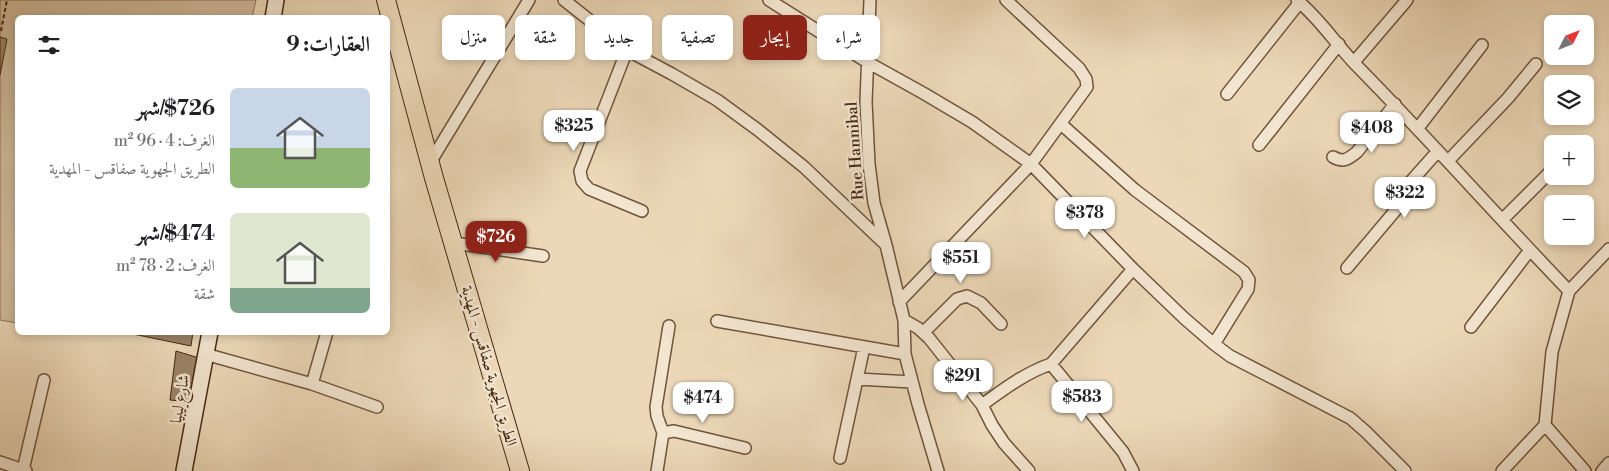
<!DOCTYPE html>
<html lang="ar">
<meta charset="utf-8">
<style>
:root{--surface:#fff;--page:#f2f2f2;--text:#202124;--muted:#757577;--accent:#8f2418}
body{margin:0;font-family:"Libre Bodoni",Amiri,serif;background:var(--page);color:var(--text);direction:rtl;height:100vh;display:flex;flex-direction:column;font-size:19px;white-space:nowrap}
*{box-sizing:border-box;margin:0}
p{font-size:16px;color:var(--muted)}
.icon{flex:none;width:28px;height:28px;fill:none;stroke:currentColor;stroke-width:2;stroke-linecap:round;stroke-linejoin:round}
.map{position:relative;flex:1;overflow:hidden;direction:ltr}
.panel{position:absolute;left:15px;top:15px;width:375px;height:320px;display:flex;flex-direction:column;background:var(--surface);border-radius:8px;box-shadow:0 2px 8px #0003;direction:rtl}
.panel>*{flex:none}
.top-card{position:absolute;left:405px;top:15px;width:475px;height:45px;direction:rtl;display:flex;gap:10px}
.needle{width:32px;rotate:48deg}
.tools{position:absolute;left:1544px;top:15px;display:grid;gap:10px}
.tools a{display:grid;place-items:center;width:50px;height:50px;border-radius:8px;background:var(--surface);box-shadow:0 2px 8px #0003;font-size:25px}
.price{position:absolute;translate:-50% -42px;padding:0 11px;border-radius:10px;background:#fff;color:#222;font-size:16px;line-height:32px;filter:drop-shadow(0 1px 2px #0008)}
.price::after{content:'';position:absolute;left:50%;top:30px;width:15px;height:11px;margin-left:-8px;background:inherit;clip-path:polygon(0 0,100% 0,50% 100%)}
.price.on{background:var(--accent);color:#fff}
ul{padding:0;list-style:none}
li{display:flex;align-items:center;gap:15px;height:125px;padding:0 20px}
li span{display:grid;place-items:center;flex:none;width:140px;height:100px;border-radius:8px;color:#555}
li>.icon{margin-inline-start:auto}
span .icon{width:60px;height:60px;fill:#fffc;stroke-width:1}
li b{font-size:21px}
h2{display:flex;justify-content:space-between;align-items:center;height:60px;padding:0 20px;font-size:21px}
.tag{padding:0 18px;border-radius:8px;background:var(--surface);box-shadow:0 2px 8px #0003;font-size:18px;line-height:45px}
.tag.on{background:var(--accent);color:#fff}
.map>svg:first-child{display:block}
</style>
<div class="map">
<svg width="1609" height="471" viewBox="0 0 1609 471">
<rect width="100%" height="100%" fill="#ecd8b8"/>
<filter id="stains"><feTurbulence type="fractalNoise" baseFrequency=".004" numOctaves="4"/><feColorMatrix values="0 0 0 0 .2 0 0 0 0 .09 0 0 0 0 .02 0 0 0 .5 -.17"/></filter>
<radialGradient id="worn" r=".72"><stop offset=".6" stop-color="#630" stop-opacity="0"/><stop offset="1" stop-color="#630" stop-opacity=".3"/></radialGradient>
<path fill="#d0ba9c" stroke="#8b7156" d="M0 0H256L252 17 18 18 17 323 0 320Z"/>
<path fill="#9c8468" stroke="#462811" d="M0 37 7 39 0 75Z
M193 332 191 346 128 333V332Z
M176 351 199 358 191 402 170 400Z"/>
<g fill="none" stroke-linecap="round" stroke-linejoin="round">
<g stroke="#70543b" stroke-width="14">
<path id="minor" d="M564 0 627 50 672 74 717 100 758 130 804 167 885 244
M769 0 869 63 923 93 972 122 1031 164 1133 269 1184 318 1214 344 1230 356 1350 418 1365 431 1405 471
M870 0 866 102 869 164 874 203 886 245 904 320 905 354 918 404 938 471
M1297 0C1320 19 1336 44 1356 65 1429 139 1497 216 1569 291
M627 50 580 171 582 181 589 189 642 211
M1354 62 1407 0
M1227 94 1300 2
M1061 124 1135 190 1244 272 1249 280 1248 289 1214 344
M1418 128 1482 45
M1562 143V144
M1259 145 1339 44
M1333 157C1344 163 1348 159 1357 152L1395 104
M431 161 529 0
M1448 161 1508 98 1536 64
M1502 220 1552 170
M454 243 543 256
M1347 268 1400 205 1405 197 1406 187 1438 151
M899 302 1031 164 1087 87 1086 79 1079 68 1006 0
M904 320 918 328 929 338 982 405 992 425 1004 443 1029 471
M717 321 905 354
M1471 327 1530 250
M924 332 957 299 967 296 981 303 1001 324
M205 354 312 384 377 407
M1051 364 1123 452 1133 471
M857 379 912 382
M312 384 327 332
M982 405C1004 389 1025 373 1051 364L1133 269
M1545 425 1585 471
M663 433 674 431 745 448
M840 458 864 347
M0 462 26 471
M23 470 44 380
M657 471 663 433 657 416 656 407 669 326
M1502 471 1545 425 1552 352 1569 291 1609 249
M1602 471 1609 463"/>
</g>
<g stroke="#462811" stroke-width="18">
<path id="secondary" d="M273 18 276 0
M184 471 210 332"/>
</g>
<g stroke="#462811" stroke-width="20">
<path id="primary" d="M386 0 434 178 520 471"/>
</g>
<path stroke="#462811" stroke-width="2" stroke-dasharray="4 2.5" stroke-linecap="butt" d="M1 31 7 0"/>
<use href="#minor" stroke="#f3e6d1" stroke-width="11"/>
<use href="#secondary" stroke="#f3e6d1" stroke-width="15"/>
<use href="#primary" stroke="#ecd8b8" stroke-width="18"/>
</g>
<g text-anchor="middle" dominant-baseline="central" stroke-width="5" stroke-linejoin="round" paint-order="stroke">
<g font-size="16" fill="#462811" stroke="#f3e6d1">
<text transform="translate(855 151) rotate(-94)">Rue Hannibal</text>
<text transform="translate(489 366) rotate(74)">الطريق الجهوية صفاقس - المهدية</text>
<text transform="translate(180 399) rotate(-80)">شارع ليبيا</text>
</g>
</g>
<rect width="100%" height="100%" filter="url(#stains)"/>
<rect width="100%" height="100%" fill="url(#worn)"/>
</svg>
<div class="tools">
<a><svg class="needle" viewBox="-14 -14 28 28"><path d="M0-13l5 13h-10z" fill="#e53935"/><path d="M0 13l5-13h-10z" fill="#757577"/></svg></a>
<a><svg class="icon" aria-label="layers" viewBox="0 0 24 24"><path d="M12 4l9 5-9 5-9-5zM3 14l9 5 9-5"/></svg></a>
<a>+</a>
<a>−</a>
</div>
<b class="price" style="left:574px;top:152px">$325</b>
<b class="price" style="left:1372px;top:154px">$408</b>
<b class="price" style="left:1405px;top:219px">$322</b>
<b class="price" style="left:1085px;top:239px">$378</b>
<b class="price on" style="left:496px;top:263px">$726</b>
<b class="price" style="left:961px;top:284px">$551</b>
<b class="price" style="left:963px;top:402px">$291</b>
<b class="price" style="left:1082px;top:423px">$583</b>
<b class="price" style="left:703px;top:424px">$474</b>
<div class="top-card">
<a class="tag">شراء</a>
<a class="tag on">إيجار</a>
<a class="tag">تصفية</a>
<a class="tag">جديد</a>
<a class="tag">شقة</a>
<a class="tag">منزل</a>
</div>
<section class="panel">
<h2>العقارات: 9<svg class="icon" aria-label="filters" viewBox="0 0 24 24"><path d="M4 7h16M4 17h16"/><circle cx="9" cy="7" r="2"/><circle cx="15" cy="17" r="2"/></svg></h2>
<ul>
<li><span style="background:linear-gradient(#c9d6e8 60%,#8fb573 0)"><svg class="icon" aria-label="home" viewBox="0 0 24 24"><path d="M3 11l9-7 9 7M6 9v11h12V9"/></svg></span><div><b>$726/شهر</b><p>الغرف: 4 · 96 m²</p><p>الطريق الجهوية صفاقس - المهدية</p></div></li>
<li><span style="background:linear-gradient(#dfe7d0 75%,#7fa58c 0)"><svg class="icon" aria-label="home" viewBox="0 0 24 24"><path d="M3 11l9-7 9 7M6 9v11h12V9"/></svg></span><div><b>$474/شهر</b><p>الغرف: 2 · 78 m²</p><p>شقة</p></div></li>
</ul>
</section>
</div>
